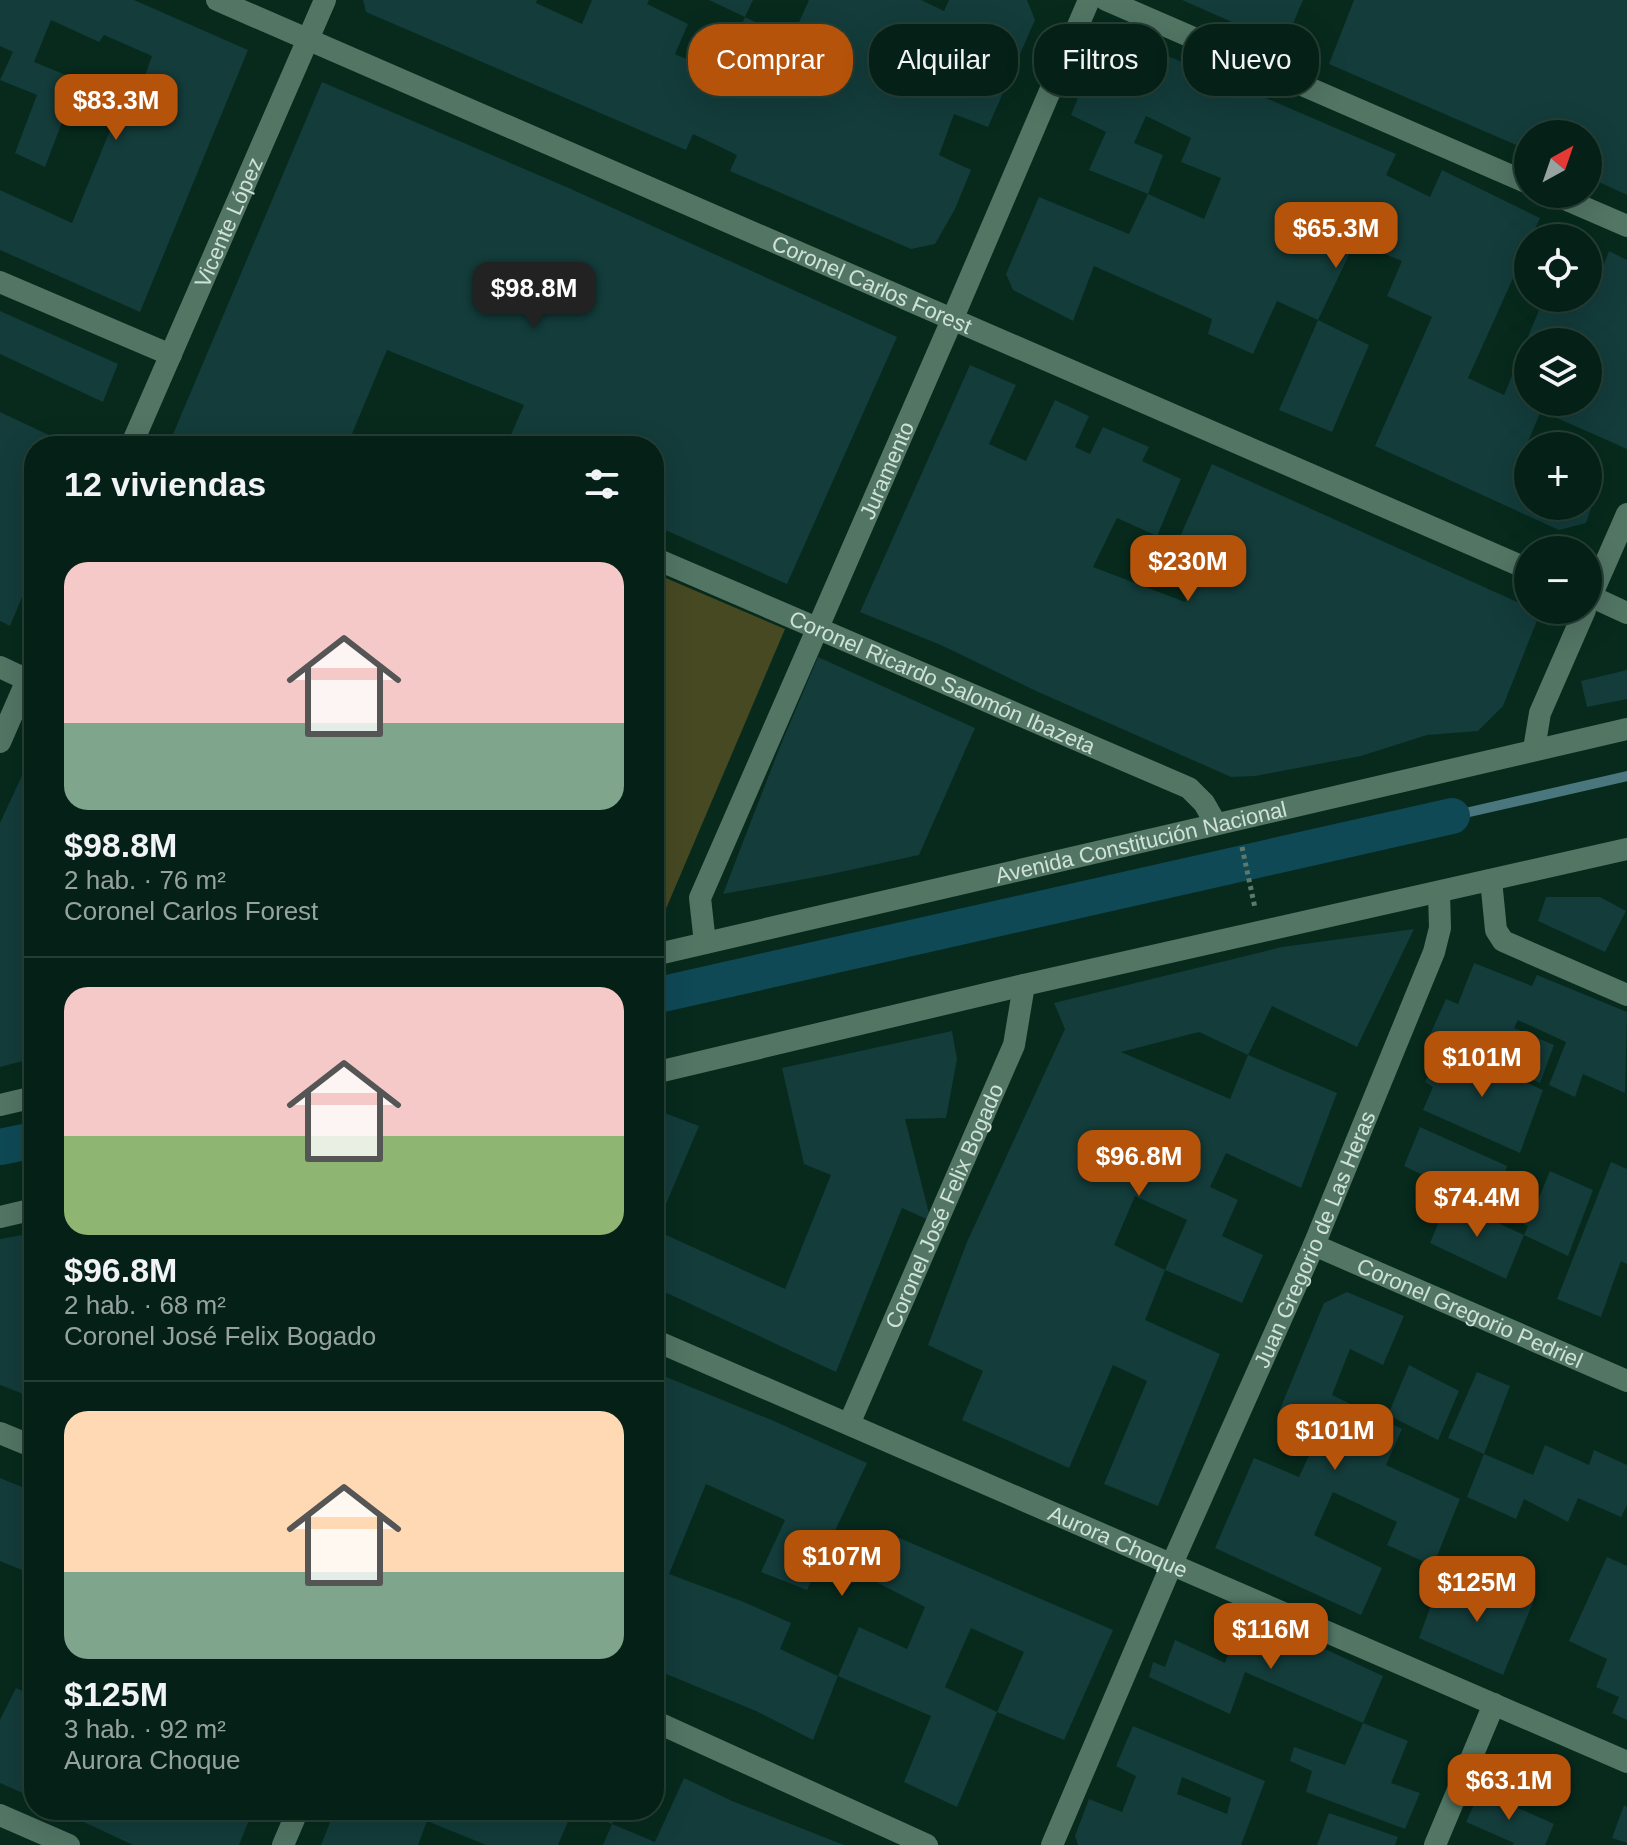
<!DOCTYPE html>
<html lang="es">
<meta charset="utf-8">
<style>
:root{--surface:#052016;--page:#132d23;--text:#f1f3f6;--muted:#97a3a1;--line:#263e35;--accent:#b45309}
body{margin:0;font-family:Arial,sans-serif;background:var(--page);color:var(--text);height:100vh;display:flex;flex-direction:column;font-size:30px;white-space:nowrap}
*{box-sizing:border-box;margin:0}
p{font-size:26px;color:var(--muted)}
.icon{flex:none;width:44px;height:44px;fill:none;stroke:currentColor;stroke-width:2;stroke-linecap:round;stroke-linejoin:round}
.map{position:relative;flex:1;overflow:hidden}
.drawer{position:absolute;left:24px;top:436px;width:640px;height:1384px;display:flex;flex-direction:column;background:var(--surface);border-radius:32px;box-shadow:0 8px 32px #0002,0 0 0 2px var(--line)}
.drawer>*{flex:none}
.banner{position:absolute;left:688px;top:24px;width:760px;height:72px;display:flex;gap:16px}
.needle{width:52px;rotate:40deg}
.controls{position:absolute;left:1514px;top:120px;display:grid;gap:16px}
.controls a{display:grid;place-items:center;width:88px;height:88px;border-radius:50%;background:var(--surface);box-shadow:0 8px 32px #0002,0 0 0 2px var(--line);font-size:40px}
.price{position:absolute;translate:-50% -68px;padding:0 18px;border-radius:16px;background:var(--accent);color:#fff;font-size:26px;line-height:52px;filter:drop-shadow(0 2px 4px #0008)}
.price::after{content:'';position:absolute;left:50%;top:48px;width:24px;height:18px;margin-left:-12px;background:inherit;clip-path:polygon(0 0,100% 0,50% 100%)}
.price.on{background:#222;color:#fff}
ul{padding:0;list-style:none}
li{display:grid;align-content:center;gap:16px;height:424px;padding:0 40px}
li+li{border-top:2px solid var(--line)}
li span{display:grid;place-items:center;height:248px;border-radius:24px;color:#555}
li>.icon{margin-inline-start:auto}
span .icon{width:144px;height:144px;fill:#fffc;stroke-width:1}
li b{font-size:34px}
h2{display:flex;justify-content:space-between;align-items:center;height:96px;padding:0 40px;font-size:34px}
.pill{padding:0 28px;border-radius:32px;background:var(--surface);box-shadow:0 8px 32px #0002,0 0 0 2px var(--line);font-size:28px;line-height:72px}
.pill.on{background:var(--accent);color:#fff}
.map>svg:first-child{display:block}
</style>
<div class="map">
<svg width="1627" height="1845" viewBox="0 0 1627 1845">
<rect width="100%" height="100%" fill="#072a1d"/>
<path fill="#464922" d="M654 573 785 629 657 930 654 929Z"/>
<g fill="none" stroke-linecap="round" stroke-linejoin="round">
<path stroke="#49777d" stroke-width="10" d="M1452 816 1627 776"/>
<path stroke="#0f4956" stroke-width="36" d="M654 996 1452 816
M0 1147 34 1140"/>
</g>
<path fill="#133c3a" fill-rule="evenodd" d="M0 0H134L248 50 140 312 0 250V190L72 223 125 94 137 99 152 56 104 35 99 42 51 20 34 62 78 80 45 167 15 153 37 95 0 80 13 52 0 46Z
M363 0H537L536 3 582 24 592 0H649L647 4 688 24 675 54 720 74 745 17 791 40 781 62 820 79 830 58 791 40 809 0H921L944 11 949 0H1027L1035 20 988 127 954 114 939 155 971 170 955 209 935 244 911 249 730 171 737 155 693 134 686 150 366 12ZM890 37 927 53 912 95 871 77Z
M709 0H753L745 17Z
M1182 0H1303L1284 45Z
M1354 0H1627V195L1588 177V134H1528V150L1329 64Z
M1119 35 1396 154 1386 175 1430 197 1442 170 1540 218 1531 238H1528V245L1468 378 1504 395 1544 298H1588V294L1592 295 1609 251 1627 260V449L1541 411 1522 456 1528 459V506H1588V486L1597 489 1586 523 1559 530 1375 446 1432 317 1387 296 1402 261 1355 242 1318 320 1369 345 1332 432 1279 410 1318 320 1277 301 1253 354 1208 334 1212 319 1094 266 1073 321 1013 290 1006 274 1039 197 1129 234 1148 194 1204 219 1221 178 1181 162 1191 138 1146 116 1134 143 1163 155 1148 194 1089 170 1106 132 1071 115 1100 44ZM1528 342H1588V402H1528Z
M322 82 571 189 897 337 787 584 654 525V446H506L524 405 387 350 349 441 359 446H168Z
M0 311 118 364 103 402 0 354Z
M970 365 1016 385 989 444 1026 461 1055 400 1089 416 1075 447 1090 454 1103 427 1149 447 1142 461 1181 479 1157 536 1117 518 1093 567 1185 602 1204 558 1176 546 1212 464 1528 607V610L1540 613 1503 706 1478 731 1427 735 1361 756 1255 776 1231 777 1036 691 943 646 860 612Z
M0 412 72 446H34V568L10 626 0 621Z
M818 657 975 728 919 855 827 875 723 894 779 749Z
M1627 670V699L1587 707 1581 681Z
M34 750V1058L0 1067V823Z
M1546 897H1600L1626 911 1605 952 1538 921Z
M1414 929 1357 1047 1272 1006 1248 1055 1199 1032 1121 1052 1230 1099 1248 1055 1337 1093 1301 1188 1226 1153 1210 1187 1238 1200 1222 1236 1263 1255 1242 1303 1165 1270 1187 1220 1135 1196 1114 1245 1165 1270 1145 1320 1220 1354 1158 1506 1104 1484 1147 1381 1113 1365 1069 1468 962 1420 983 1371 928 1345 967 1242 1065 1029 1054 1003 1282 947Z
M1474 963 1532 986 1537 975 1627 1012 1625 1093 1583 1074 1575 1097 1549 1085 1566 1042 1518 1020 1514 1028 1554 1045 1540 1083 1429 1037 1446 999 1458 1004Z
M952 1031 957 1059 946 1118 905 1119 931 1221 902 1208 836 1372 654 1287V1109L699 1126 655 1230 785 1289 831 1175 804 1164 782 1068Z
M1444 1047 1543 1090 1520 1153 1423 1110 1433 1087 1425 1082Z
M1420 1127 1507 1166 1499 1191 1535 1207 1550 1171 1593 1190 1568 1256 1524 1235 1528 1226 1404 1166Z
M1611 1162 1627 1169V1264L1621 1261 1601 1317 1557 1299Z
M1448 1200 1524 1235 1506 1279 1430 1243Z
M34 1233V1398L0 1385V1239Z
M1347 1292 1404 1316 1383 1365 1350 1349 1332 1395 1402 1429 1386 1465 1460 1499 1433 1566 1387 1545 1397 1522 1333 1492 1314 1535 1382 1568 1361 1615 1215 1548 1254 1458 1299 1477 1319 1434 1278 1414 1324 1303Z
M1409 1365 1459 1391 1438 1440 1388 1415Z
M654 1372 774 1421 867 1463 807 1590 761 1572 785 1520 706 1484 669 1574 744 1602 791 1623 780 1649 838 1676 859 1627 907 1649 925 1607 874 1581 895 1536 1113 1630 1064 1740 997 1712 1024 1652 971 1628 945 1687 997 1712 957 1807 904 1782 931 1716 838 1676 813 1740 756 1711 654 1669Z
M1477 1372 1510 1386 1484 1454 1448 1438Z
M1545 1445 1589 1465 1594 1450 1627 1465V1505L1621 1517 1578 1498 1568 1522 1524 1499 1516 1519 1467 1497 1484 1454 1533 1475Z
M0 1478 34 1492V1575L0 1561Z
M1607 1557 1627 1566V1720L1612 1713 1619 1697 1596 1687 1607 1659 1569 1641Z
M1491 1579 1534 1600 1503 1675 1419 1638 1440 1580 1483 1601Z
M1245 1612 1383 1676 1363 1723 1245 1672 1230 1714 1149 1677 1153 1662 1165 1667 1175 1640 1225 1663Z
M16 1688 34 1696V1798L0 1783V1720Z
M1363 1723 1408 1741 1391 1783 1420 1793 1405 1829 1306 1792 1312 1771 1290 1761 1294 1747 1345 1765Z
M1133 1726 1265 1781 1241 1845H1078L1075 1836 1089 1799 1122 1812 1136 1776 1116 1766ZM1182 1777 1231 1798 1227 1814 1177 1794Z
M684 1778 732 1801 844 1845H603L612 1824 655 1842Z
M1480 1791 1554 1824 1545 1845H1513L1514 1843 1466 1822Z
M1624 1805 1627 1807V1843L1612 1838Z
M58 1810H253L239 1845H133Z
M335 1810H573L558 1845H486L427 1821 418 1845H321Z
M579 1810H618L612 1824Z
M1329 1813 1398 1837 1395 1845H1317Z"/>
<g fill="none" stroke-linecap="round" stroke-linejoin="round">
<path stroke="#5d796e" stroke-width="5" stroke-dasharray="4 4" stroke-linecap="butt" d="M1242 847 1255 908"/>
<g stroke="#527564" stroke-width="22">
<path id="s1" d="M217 0 1528 569"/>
<path d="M1106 0 1528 183"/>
<path d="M1553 194 1627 226"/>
<path d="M0 282 171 355"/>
<path id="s2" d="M131 446 325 0"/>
<path id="s3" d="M654 558 1189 788 1204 803 1216 824"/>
<path d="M1588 595 1627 613"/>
<path d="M1588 603 1627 514"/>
<path d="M0 667 34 683"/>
<path d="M0 742 34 664"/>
<path d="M1534 749 1540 713 1585 610"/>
<path d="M1491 880 1496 930 1503 941 1627 995"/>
<path id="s4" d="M705 943 700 898 952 320 1089 0"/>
<path id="s5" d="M1314 1245 1627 1381"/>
<path id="s6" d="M654 1340 1627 1762"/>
<path id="s7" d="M849 1424 1014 1045 1024 985"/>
<path d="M0 1433 34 1447"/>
<path d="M654 1721 927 1845"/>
<path d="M0 1815 69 1845"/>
<path d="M283 1845 298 1810"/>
<path id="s8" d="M1052 1845 1171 1566 1314 1245 1434 952 1440 928 1439 892"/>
<path d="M1435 1845 1494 1704"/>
</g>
<g stroke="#527564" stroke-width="22">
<path id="s9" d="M654 955 1627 729"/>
<path d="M654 1073 1024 985 1627 849"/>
<path d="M0 1105 34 1097"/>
<path d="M0 1217 34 1209"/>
</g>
</g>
<g text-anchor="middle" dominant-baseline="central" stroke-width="8" stroke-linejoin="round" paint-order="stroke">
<g font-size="22" fill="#cfe2d9" stroke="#03100a">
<text stroke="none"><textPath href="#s2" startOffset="244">Vicente López</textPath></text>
<text stroke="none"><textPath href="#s1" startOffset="714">Coronel Carlos Forest</textPath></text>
<text stroke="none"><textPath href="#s4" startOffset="512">Juramento</textPath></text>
<text stroke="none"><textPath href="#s3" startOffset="314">Coronel Ricardo Salomón Ibazeta</textPath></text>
<text stroke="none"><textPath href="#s9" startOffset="500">Avenida Constitución Nacional</textPath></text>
<text stroke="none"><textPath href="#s7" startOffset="238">Coronel José Felix Bogado</textPath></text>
<text stroke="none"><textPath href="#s8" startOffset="660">Juan Gregorio de Las Heras</textPath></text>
<text stroke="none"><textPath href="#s5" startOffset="170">Coronel Gregorio Pedriel</textPath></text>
<text stroke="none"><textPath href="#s6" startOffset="506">Aurora Choque</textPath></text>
</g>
</g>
</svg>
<div class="controls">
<a><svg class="needle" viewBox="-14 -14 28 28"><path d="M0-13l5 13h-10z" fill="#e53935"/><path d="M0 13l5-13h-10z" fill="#97a3a1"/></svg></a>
<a><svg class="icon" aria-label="locate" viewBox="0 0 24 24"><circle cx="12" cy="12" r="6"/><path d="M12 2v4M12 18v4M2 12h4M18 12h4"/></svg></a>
<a><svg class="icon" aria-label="layers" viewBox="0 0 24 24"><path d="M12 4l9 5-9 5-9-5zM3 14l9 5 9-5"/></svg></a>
<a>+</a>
<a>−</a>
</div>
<b class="price" style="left:116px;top:142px">$83.3M</b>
<b class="price" style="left:1336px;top:270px">$65.3M</b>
<b class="price on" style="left:534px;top:330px">$98.8M</b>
<b class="price" style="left:1188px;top:603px">$230M</b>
<b class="price" style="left:1482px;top:1099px">$101M</b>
<b class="price" style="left:1139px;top:1198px">$96.8M</b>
<b class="price" style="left:1477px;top:1239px">$74.4M</b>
<b class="price" style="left:1335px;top:1472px">$101M</b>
<b class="price" style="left:842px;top:1598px">$107M</b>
<b class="price" style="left:1477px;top:1624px">$125M</b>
<b class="price" style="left:1271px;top:1671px">$116M</b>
<b class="price" style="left:1509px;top:1822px">$63.1M</b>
<div class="banner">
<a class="pill on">Comprar</a>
<a class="pill">Alquilar</a>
<a class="pill">Filtros</a>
<a class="pill">Nuevo</a>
</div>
<section class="drawer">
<h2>12 viviendas<svg class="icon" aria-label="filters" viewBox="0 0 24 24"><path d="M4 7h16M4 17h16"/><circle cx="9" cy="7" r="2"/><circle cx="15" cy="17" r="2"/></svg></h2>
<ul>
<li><span style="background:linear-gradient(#f6c9c9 65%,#7fa58c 0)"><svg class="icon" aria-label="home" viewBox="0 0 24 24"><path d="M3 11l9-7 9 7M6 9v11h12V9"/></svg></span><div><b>$98.8M</b><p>2 hab. · 76 m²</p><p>Coronel Carlos Forest</p></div></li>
<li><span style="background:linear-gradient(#f6c9c9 60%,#8fb573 0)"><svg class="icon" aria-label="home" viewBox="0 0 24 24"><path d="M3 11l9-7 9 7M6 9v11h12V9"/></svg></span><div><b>$96.8M</b><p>2 hab. · 68 m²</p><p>Coronel José Felix Bogado</p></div></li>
<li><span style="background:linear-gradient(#ffd9b3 65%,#7fa58c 0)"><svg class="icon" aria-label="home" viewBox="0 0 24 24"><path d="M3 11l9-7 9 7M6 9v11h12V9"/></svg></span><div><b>$125M</b><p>3 hab. · 92 m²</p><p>Aurora Choque</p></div></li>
</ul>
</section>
</div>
